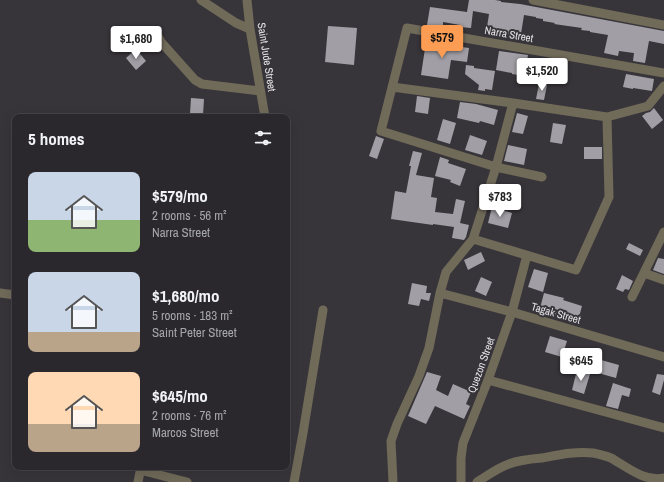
<!DOCTYPE html>
<meta charset="utf-8">
<style>
:root{--surface:#2a282c;--page:#323034;--text:#f1f3f6;--muted:#a5a6a9;--line:#464448;--accent:#fc9d53}
body{margin:0;font-family:"Archivo Narrow",sans-serif;background:var(--page);color:var(--text);height:100vh;display:flex;flex-direction:column;font-size:15px;white-space:nowrap}
*{box-sizing:border-box;margin:0}
p{font-size:13px;color:var(--muted)}
.icon{flex:none;width:22px;height:22px;fill:none;stroke:currentColor;stroke-width:2;stroke-linecap:round;stroke-linejoin:round}
.map{position:relative;flex:1;overflow:hidden}
.sheet{position:absolute;left:12px;top:114px;width:278px;height:356px;display:flex;flex-direction:column;background:var(--surface);border-radius:8px;box-shadow:0 4px 16px #0002,0 0 0 1px var(--line)}
.sheet>*{flex:none}
.price{position:absolute;translate:-50% -34px;padding:0 9px;border-radius:4px;background:#fff;color:#222;font-size:13px;line-height:26px;filter:drop-shadow(0 1px 2px #0008)}
.price::after{content:'';position:absolute;left:50%;top:24px;width:12px;height:9px;margin-left:-6px;background:inherit;clip-path:polygon(0 0,100% 0,50% 100%)}
.price.on{background:var(--accent);color:#111}
ul{padding:0;list-style:none}
li{display:flex;align-items:center;gap:12px;height:100px;padding:0 16px}
li span{display:grid;place-items:center;flex:none;width:112px;height:80px;border-radius:8px;color:#555}
li>.icon{margin-inline-start:auto}
span .icon{width:48px;height:48px;fill:#fffc;stroke-width:1}
li b{font-size:17px}
h2{display:flex;justify-content:space-between;align-items:center;height:48px;padding:0 16px;font-size:17px}
.map>svg:first-child{display:block}
</style>
<div class="map">
<svg width="664" height="482" viewBox="0 0 664 482">
<rect width="100%" height="100%" fill="#38353a"/>
<path fill="#a19fa5" d="M469 0H495L501 1V2L520 4 664 31V44L649 41 645 63 633 61 634 53 619 51 618 56 604 53 608 35 590 32V31L581 30 582 28 554 24 555 23 543 21V19L536 18V17L524 15 520 40 502 38V36L486 34 489 14 473 11 471 28 460 27V25L443 22V27L427 25 430 7 467 12Z
M328 26 357 28 354 65 325 62Z
M426 42 469 48 467 62 451 60 448 79 421 75Z
M136 49 146 61 136 70 126 58Z
M499 51 528 55 524 76 512 74V73L496 70Z
M466 65 474 66V68L495 71 492 90 485 89V91L478 90 479 85 465 74Z
M626 74 654 79 652 91 633 88V89L623 87Z
M539 84 547 85 544 100 536 99Z
M417 96 430 98 428 114 415 112Z
M191 98 204 99 203 115 190 114Z
M460 102 476 104 498 110 494 125 480 121 479 123 457 118Z
M654 108 663 120 652 129 642 116 646 113 650 112Z
M517 113 528 116 523 134 512 132Z
M443 119 456 123 450 144 437 140Z
M553 123 566 125 562 144 550 142Z
M470 135 487 141 482 155 465 150Z
M376 136 384 139 377 159 369 156Z
M508 145 527 149 524 165 504 161Z
M584 147H602V159H584Z
M413 151 422 153 416 175 434 178 431 197 437 198 435 212 453 214 456 199 465 201 460 223 469 225 466 237 464 240 452 238 454 227 433 224V225L391 219 395 191 406 193 411 166H409Z
M440 157 449 160 448 163 466 169 460 186 450 182 451 180 435 176Z
M492 207 512 213 508 228 488 223Z
M629 243 643 250 640 256 626 249Z
M481 252 485 261 468 270 464 260Z
M658 258 664 259V274L653 270Z
M534 269 548 273 543 292 528 287Z
M622 275 633 281 629 290 625 289 623 292 616 289Z
M481 277 492 282 486 296 475 291Z
M412 283 427 286 426 293H431L429 301 421 299 419 306 408 304Z
M544 293 564 298 563 300 582 306 579 317 560 312 558 317 539 312Z
M550 336 567 341 562 357 545 352Z
M601 360 619 365 616 378 598 373Z
M577 370 590 374 584 394 572 390Z
M427 372 441 376 436 390 448 396 453 384 471 392 466 404 470 406 464 419 435 406 426 424 408 416Z
M657 374 664 375V380L660 395 652 392Z
M613 383 631 389 629 397 622 395 618 409 606 406Z"/>
<g fill="none" stroke-linecap="round" stroke-linejoin="round">
<path stroke="#706a59" stroke-width="9" d="M201 0 236 23 250 29
M247 0 250 29 265 117
M533 0 664 25
M155 31 161 42 195 80 202 84 260 91
M392 87 513 103 607 117 648 106 664 86
M542 177 496 167 381 131 407 28 664 73
M473 239 496 167 513 103
M644 273 664 280
M0 293 15 295
M440 293 512 312 664 357
M632 297 664 232
M488 380 664 428
M140 470 187 482
M138 482 141 467
M294 482 303 433 323 310
M393 482 391 441 397 424 419 376 429 348 440 293 446 272 473 239 576 270 609 197 607 117
M461 482V458L463 443 488 380 512 312 527 255
M477 482C487 476 497 468 509 464 519 460 531 459 542 458 558 455 576 451 593 453 598 454 606 456 611 458 627 467 644 482 664 478"/>
</g>
<g text-anchor="middle" dominant-baseline="central" stroke-width="4" stroke-linejoin="round" paint-order="stroke">
<g font-size="11" fill="#e4e2e5" stroke="#38353a">
<text transform="translate(509 34) rotate(10)">Narra Street</text>
<text transform="translate(267 57) rotate(81)">Saint Jude Street</text>
<text transform="translate(556 313) rotate(16)">Tagak Street</text>
<text transform="translate(481 365) rotate(-70)">Quezon Street</text>
</g>
</g>
</svg>
<b class="price on" style="left:442px;top:59px">$579</b>
<b class="price" style="left:136px;top:60px">$1,680</b>
<b class="price" style="left:542px;top:92px">$1,520</b>
<b class="price" style="left:500px;top:218px">$783</b>
<b class="price" style="left:581px;top:382px">$645</b>
<section class="sheet">
<h2>5 homes<svg class="icon" aria-label="filters" viewBox="0 0 24 24"><path d="M4 7h16M4 17h16"/><circle cx="9" cy="7" r="2"/><circle cx="15" cy="17" r="2"/></svg></h2>
<ul>
<li><span style="background:linear-gradient(#c9d6e8 60%,#8fb573 0)"><svg class="icon" aria-label="home" viewBox="0 0 24 24"><path d="M3 11l9-7 9 7M6 9v11h12V9"/></svg></span><div><b>$579/mo</b><p>2 rooms · 56 m²</p><p>Narra Street</p></div></li>
<li><span style="background:linear-gradient(#c9d6e8 75%,#b9a48a 0)"><svg class="icon" aria-label="home" viewBox="0 0 24 24"><path d="M3 11l9-7 9 7M6 9v11h12V9"/></svg></span><div><b>$1,680/mo</b><p>5 rooms · 183 m²</p><p>Saint Peter Street</p></div></li>
<li><span style="background:linear-gradient(#ffd9b3 65%,#b9a48a 0)"><svg class="icon" aria-label="home" viewBox="0 0 24 24"><path d="M3 11l9-7 9 7M6 9v11h12V9"/></svg></span><div><b>$645/mo</b><p>2 rooms · 76 m²</p><p>Marcos Street</p></div></li>
</ul>
</section>
</div>
